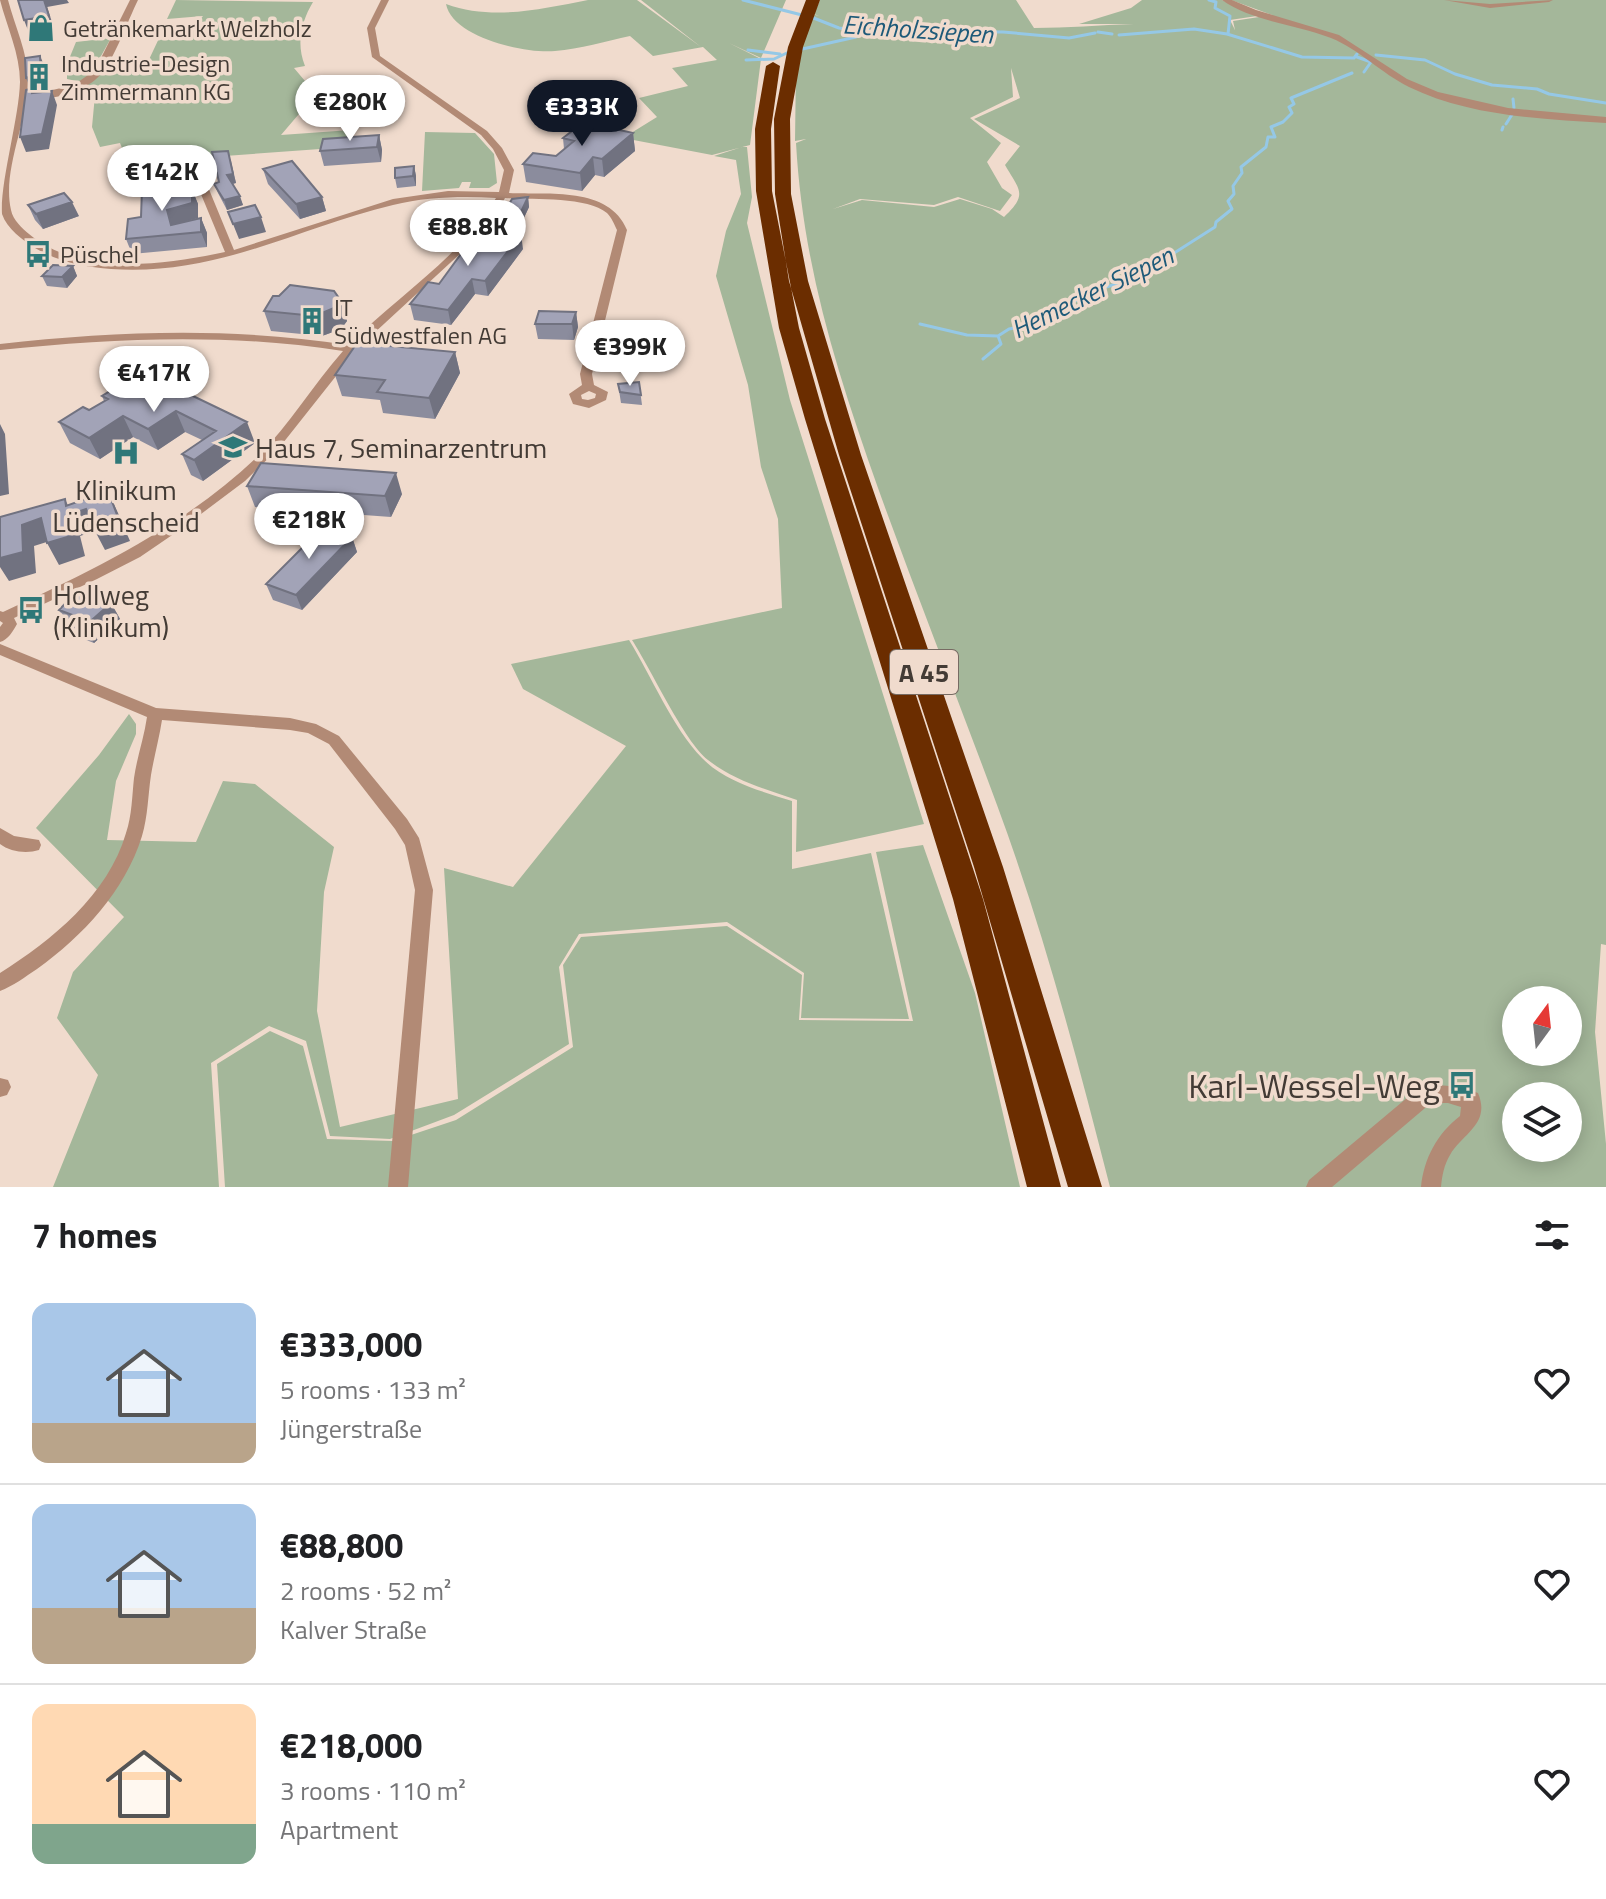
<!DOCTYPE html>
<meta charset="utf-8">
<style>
:root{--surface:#fff;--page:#f6f6f6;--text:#202124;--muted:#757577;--line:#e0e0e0;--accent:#111827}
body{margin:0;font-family:"Titillium Web",sans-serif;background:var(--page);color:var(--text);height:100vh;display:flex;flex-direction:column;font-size:30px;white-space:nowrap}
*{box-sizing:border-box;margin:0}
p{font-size:26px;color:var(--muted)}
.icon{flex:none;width:44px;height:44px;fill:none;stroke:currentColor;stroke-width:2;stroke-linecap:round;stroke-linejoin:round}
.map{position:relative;height:1187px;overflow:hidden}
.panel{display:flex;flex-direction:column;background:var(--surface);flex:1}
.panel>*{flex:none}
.needle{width:52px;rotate:15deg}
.tools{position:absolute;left:1502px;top:986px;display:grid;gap:16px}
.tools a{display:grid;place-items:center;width:80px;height:80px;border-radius:50%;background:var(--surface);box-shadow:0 4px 20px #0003;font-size:40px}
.price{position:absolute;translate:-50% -68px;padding:0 18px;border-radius:28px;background:#fff;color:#222;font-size:26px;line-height:52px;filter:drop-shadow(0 2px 4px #0008)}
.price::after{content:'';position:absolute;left:50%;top:48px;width:24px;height:18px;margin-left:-12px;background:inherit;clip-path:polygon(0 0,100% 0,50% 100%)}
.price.selected{background:var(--accent);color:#fff}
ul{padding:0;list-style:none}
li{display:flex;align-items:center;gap:24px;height:200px;padding:0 32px}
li+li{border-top:2px solid var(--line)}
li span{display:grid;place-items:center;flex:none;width:224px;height:160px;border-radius:16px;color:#555}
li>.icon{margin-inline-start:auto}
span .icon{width:96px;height:96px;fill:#fffc;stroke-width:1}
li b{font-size:34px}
h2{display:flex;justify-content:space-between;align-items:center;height:96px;padding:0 32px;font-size:34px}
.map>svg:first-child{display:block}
</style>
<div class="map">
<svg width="1606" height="1187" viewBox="0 0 1606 1187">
<rect width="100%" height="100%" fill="#f0dbcd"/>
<path fill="#a4b79a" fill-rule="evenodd" d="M176 0 313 2C301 22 296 44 305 66L294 68 316 94 281 135 351 130 348 147 128 163 120 143 100 147 92 127 95 95 80 89 104 71 145 68 162 32 193 28 203 16 167 19Z
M588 0H637L701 47 641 0H786L761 58 729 43 761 59 750 145 712 155 623 138 657 117 639 98 688 86 672 68 717 60 703 47 653 56 630 36C606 41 580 49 555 51 525 54 452 37 446 4 493 21 541 9 588 0Z
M820 0H1016L1034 28C1068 28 1099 25 1134 24H1079L1131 8 1142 0H1222L1257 16 1230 20 1235 30 1233 21 1272 15 1231 0H1606V945L1601 944 1595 1032 1606 1144V1187H1110C1077 1058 1043 929 997 805 958 699 916 594 878 488 837 372 803 267 796 143L806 139 795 141 796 67 812 14 819 16 814 14ZM1011 68 1020 98 974 119 1020 146 1005 165C1020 191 1028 194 1004 217L992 209 960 199 934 207 862 200 833 209 860 199 934 205 958 197 1000 211 1012 195 1002 188 987 162 1001 143 970 118 1013 97ZM1516 1000H1568V1052H1516ZM1516 1096H1568V1148H1516Z
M111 38 91 74 81 82 67 79V64L76 42Z
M425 132 475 133 494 154 497 183 489 188H469L471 182H462L459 188 422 191Z
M742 147H747L752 197 747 223 790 400 924 824 796 852 797 800C765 789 735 781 708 760 684 741 651 669 632 640L782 608 778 519 761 467 748 385 716 276 726 231 741 194 736 160 714 156Z
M629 640C652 677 672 727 702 758 725 782 761 791 792 801V869L871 853 909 1019 801 1018 804 973 727 922 579 934 559 967 569 1044 454 1115 390 1139 330 1136 306 1041 269 1026 211 1063 219 1187H53L98 1075 57 1018 73 972 124 917 36 828 99 755 129 714 136 724V734L116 781 107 840 196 842 223 781 255 784 334 847 324 892 317 1011 340 1127 458 1099 444 868 513 887 626 746 523 689 511 664Z
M923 845 975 993 1020 1187H225L217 1064 270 1031 303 1046 327 1139 393 1141 456 1120 573 1047 563 965 581 937 727 926 802 975 799 1020 913 1021 876 852Z"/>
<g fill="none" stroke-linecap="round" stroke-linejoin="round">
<path stroke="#95c8e6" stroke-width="3" d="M743 0 802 15
M1209 0 1216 2 1215 8 1230 16 1228 34
M811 17 839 28 859 31 1003 32 1069 38 1095 33
M1098 32 1112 34
M1119 35 1194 29 1227 34 1302 57 1354 58 1357 54
M748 50 780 54
M798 50 856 37 869 30
M1376 55 1425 60 1455 74 1492 85 1537 89 1549 94 1606 103
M1357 57 1371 62 1364 72
M746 60 774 59 789 52
M1513 99 1514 108
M1506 124 1513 113
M1502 130 1503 127
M920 324 967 335 998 336 1009 329 1037 324 1092 291 1120 283 1132 273 1154 268V262L1171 255 1215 227 1216 222 1232 209 1228 201 1234 194 1233 186 1242 173 1241 167 1266 147 1268 137H1275L1271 127 1283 122 1292 113 1289 107 1294 104 1291 98 1352 73
M983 359 1001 344 998 336"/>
<path fill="#b28a75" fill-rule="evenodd" d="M0 0H8C15 27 29 55 28 83 27 123 2 171 11 210 13 220 22 228 29 234 81 277 164 265 225 252L198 187 203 184 208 187 234 250 393 199 448 191 499 192 504 170 493 149 481 135 372 57 367 28 381 0H389L375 28 380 56 487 131 502 148 514 170 509 193C548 195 609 186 627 230L592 374 594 385 608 392 606 400 589 408 573 404 569 394 582 385 580 374 617 230C614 224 612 218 607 213 587 196 532 200 505 198L495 216 475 240 359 347 279 448 245 481 181 529 140 557 97 579 14 618 17 624C13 631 8 640 0 642V627L3 623 0 621V611L3 612C94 570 185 526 258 456 290 424 313 385 343 351 228 333 115 338 0 350V344C117 331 232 327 349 345 397 296 460 258 496 198 461 196 427 197 393 205 294 229 218 276 111 269 85 267 58 262 35 248 23 240 7 229 2 214 0 182 19 119 20 82 20 54 7 27 0 0ZM589 391 596 394 595 398 588 400 582 399 581 395Z
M130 0H138C128 20 115 58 101 74 86 92 53 100 31 99V95L74 85 95 70Z
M1222 0H1232L1256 10 1339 35 1407 79 1438 92 1508 108 1606 117V123C1541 119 1468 116 1409 87 1381 73 1360 50 1331 38 1296 24 1253 22 1222 0Z
M1444 0 1490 4 1553 0 1549 2 1490 8Z
M0 644 156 708 290 718 316 724 339 736 407 819 419 838 433 890 408 1187H388L415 890 405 845 395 829 329 744 308 733 290 730 162 720C159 739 154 757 151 775 148 795 148 816 142 836 125 891 83 936 37 969 25 977 13 986 0 991V973C52 940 108 895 126 833 132 815 132 796 134 778 137 757 144 738 147 717L0 655Z
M0 828 14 836 39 840 41 845 39 850C27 854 10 852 0 844Z
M0 1078 8 1080 11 1087 7 1095 0 1097Z
M1427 1085C1445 1085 1461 1086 1478 1093 1491 1124 1463 1133 1450 1155 1444 1165 1442 1176 1441 1187H1421C1424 1158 1437 1134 1460 1116L1461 1107 1448 1103H1431L1332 1187H1306L1309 1180 1420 1087Z"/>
<path fill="#6b2d00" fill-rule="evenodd" d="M806 0H820L803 47 790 119 791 194 808 281 861 455 1003 867 1102 1187H1068L974 867 839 455 789 281 775 194 774 119 788 47Z
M773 62 780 66 771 129 772 191 799 328 825 419 983 899 1061 1187H1027L953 899 805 419 779 328 756 191 755 129 766 66Z"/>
</g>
<path fill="#8b8c9d" d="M633 133 635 151 604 177 595 175 582 191 526 182 523 164 556 156 564 149 563 138Z
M379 135 382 150 381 162 324 166 320 151Z
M231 161 236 183 233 184 243 205 227 210 218 193 214 184 219 182Z
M414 166 416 176V186L397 188 395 178Z
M263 169 322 197 326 211 300 219 268 184Z
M189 182 198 204V218L172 225 201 218 207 233V247L132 254 126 239 141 217Z
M528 197 529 207 521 224 505 223 504 213Z
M28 205 79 216 43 229 35 220Z
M523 249 488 296 475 294 451 325 414 320 410 304 439 284Z
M73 266 77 276 67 288 47 286 42 276Z
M341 301 347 321 341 329 322 336 271 331 264 311Z
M576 312 578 327 574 340 538 339 535 324Z
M455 352 460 373 435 419 383 413 380 400 342 396 335 375Z
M125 382 255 443 203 481 191 475 182 454 202 440 185 432 158 450 133 437 100 459 70 443 59 422 89 410 104 401 102 396Z
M639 382 642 405 621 403 618 384Z
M247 486 402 494 391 517 255 507Z
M352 537 357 552 302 610 273 600 266 584Z
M111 603 120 619 94 643 81 638 76 629 68 626 59 610Z"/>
<path fill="#717280" d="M44 0H67L69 3 47 7 54 28 29 33 24 20Z
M40 56 46 69 47 87 35 91 39 102 32 92 26 78Z
M52 91 57 105 49 149 26 152 20 137Z
M633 133 635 151 604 177 602 159Z
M379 135 382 150 381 162 377 147Z
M228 151 236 183 230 184 227 175Z
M593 157 595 175 582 191 580 173Z
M414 166 416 176V186L413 176Z
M189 182 198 204V218L171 225 167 210 189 190Z
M240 196 243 205 227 210 224 200Z
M322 197 326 211 300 219 296 204Z
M528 197 529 207 521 224 520 214Z
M72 202 79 216 43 229 36 214Z
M261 217 266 232 239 239 233 224Z
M201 218 207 233V247L201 232Z
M521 234 523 249 488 296 485 281Z
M73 266 77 276 67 288 62 277Z
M472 279 475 294 451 325 448 310Z
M341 301 347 321 341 329 322 336 315 316Z
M576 312 578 327 574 340 572 324Z
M455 352 460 373 435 419 429 398Z
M176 411 185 432 158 450 148 429Z
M123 416 133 437 100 459 89 438Z
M247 422 255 443 203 481 194 460Z
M0 424 5 434 9 494 0 496Z
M396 473 402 494 391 517 385 496Z
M108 491 118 513 130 541 105 550 95 531 80 536 85 556 59 565 47 543 66 506 65 499 72 514Z
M41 518 53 540 34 546 36 573 9 581 0 567V558L22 525Z
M352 537 357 552 302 610 296 595Z
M111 603 120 619 94 643 84 627Z"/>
<path fill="#a2a3b7" stroke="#717280" stroke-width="2" d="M18 0H44L49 16 24 20Z
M40 56 41 73 26 78 25 58Z
M33 88 32 93 52 91 42 134 20 137 26 90Z
M581 124H593L633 133 602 159 593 157 580 173 523 164 533 153 556 156 574 141 563 138Z
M379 135 377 147 320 151 323 139Z
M228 151 233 174 227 175 240 196 224 200 214 184 219 182 212 152Z
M292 161 322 197 296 204 263 169Z
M414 166 413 176 395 178V168Z
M189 182V190L192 189V203L167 210 171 225 201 218V232L126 239 128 219 141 217 142 189Z
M64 193 72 202 36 214 28 205Z
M528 197 520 214 504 213 512 199Z
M255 205 261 217 233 224 228 212Z
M483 229 521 234 485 281 472 279 448 310 410 304 428 282 439 284 477 232Z
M53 265 73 266 62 277 42 276Z
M290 285 334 291 341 301 334 308 315 316 264 311 273 296H279Z
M539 311 576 312 572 324H535Z
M357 343 455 352 429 398 377 392 385 380 335 375Z
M125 382 148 393 156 388 176 397 182 393 193 396 247 422 194 460 182 454 216 431 176 411 148 429 123 416 89 438 59 422 83 407 89 410 108 399 102 396Z
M639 382 641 395 620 392 618 384Z
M261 463 396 473 385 496 247 486Z
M108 491 119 520 94 529 86 509 69 515 74 535 47 543 41 518 22 525 23 552 0 558V517L65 499 66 506Z
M323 527 352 537 296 595 266 584Z
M77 591 111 603 84 627 72 622 78 617 59 610Z"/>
<defs>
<g id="shop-bare" transform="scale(2.16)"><path d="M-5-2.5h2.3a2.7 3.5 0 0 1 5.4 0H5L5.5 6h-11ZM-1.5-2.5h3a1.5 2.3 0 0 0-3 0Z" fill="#2f7878" stroke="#f0dbcd" stroke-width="2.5" paint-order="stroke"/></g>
<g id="building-bare" transform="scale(2.16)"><path d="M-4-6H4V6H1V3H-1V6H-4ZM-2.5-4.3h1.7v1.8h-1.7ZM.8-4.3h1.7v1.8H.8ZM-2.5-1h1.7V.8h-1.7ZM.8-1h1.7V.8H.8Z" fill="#2f7878" stroke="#f0dbcd" stroke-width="2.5" paint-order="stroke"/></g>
<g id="bus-bare" transform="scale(2.16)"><path d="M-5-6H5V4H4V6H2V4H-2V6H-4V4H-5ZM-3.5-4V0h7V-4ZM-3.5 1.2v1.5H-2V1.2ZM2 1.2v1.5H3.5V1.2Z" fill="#2f7878" stroke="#f0dbcd" stroke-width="2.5" paint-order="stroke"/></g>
<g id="school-bare" transform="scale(2.16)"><path d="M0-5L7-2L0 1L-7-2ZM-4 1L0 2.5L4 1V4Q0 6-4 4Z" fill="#2f7878" stroke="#f0dbcd" stroke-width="2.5" paint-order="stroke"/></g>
<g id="hospital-bare" transform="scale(2.16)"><path d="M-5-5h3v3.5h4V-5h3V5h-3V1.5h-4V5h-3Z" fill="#2f7878" stroke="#f0dbcd" stroke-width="2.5" paint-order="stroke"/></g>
</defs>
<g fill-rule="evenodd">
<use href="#shop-bare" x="41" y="28"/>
<use href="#building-bare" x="39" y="77"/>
<use href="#bus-bare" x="38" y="254"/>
<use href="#building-bare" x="312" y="321"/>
<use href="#school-bare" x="233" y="447"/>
<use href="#hospital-bare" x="126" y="453"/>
<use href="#bus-bare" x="31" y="610"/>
<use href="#bus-bare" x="1462" y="1085"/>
</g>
<g text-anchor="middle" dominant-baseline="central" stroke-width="7" stroke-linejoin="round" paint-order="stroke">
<g font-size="24" fill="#433b35" stroke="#f0dbcd" text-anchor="start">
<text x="63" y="28">Getränkemarkt Welzholz</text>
<text x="61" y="63">Industrie-Design<tspan x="61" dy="28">Zimmermann KG</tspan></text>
<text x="60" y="254">Püschel</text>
<text x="334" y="307">IT<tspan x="334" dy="28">Südwestfalen AG</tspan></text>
</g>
<g font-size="26" font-style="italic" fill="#1e5a79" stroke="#f0dbcd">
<text transform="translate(918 29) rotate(4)">Eichholzsiepen</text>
<text transform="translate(1092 292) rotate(-26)">Hemecker Siepen</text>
</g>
<rect fill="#f0dbcd" stroke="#776b63" stroke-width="2" x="890" y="650" width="68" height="44" rx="6"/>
<g font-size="26" font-weight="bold" fill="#433b35">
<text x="924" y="672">A 45</text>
</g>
<g font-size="28" fill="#433b35" stroke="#f0dbcd" text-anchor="start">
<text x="255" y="447">Haus 7, Seminarzentrum</text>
<text x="126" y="489" text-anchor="middle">Klinikum<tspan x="126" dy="32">Lüdenscheid</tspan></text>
<text x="53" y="594">Hollweg<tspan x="53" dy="32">(Klinikum)</tspan></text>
</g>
<g font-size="34" fill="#433b35" stroke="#f0dbcd" text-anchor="end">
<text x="1440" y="1085">Karl-Wessel-Weg</text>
</g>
</g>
</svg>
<div class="tools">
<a><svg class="needle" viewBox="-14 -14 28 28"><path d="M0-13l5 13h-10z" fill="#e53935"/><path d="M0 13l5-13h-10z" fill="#757577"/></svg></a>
<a><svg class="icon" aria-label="layers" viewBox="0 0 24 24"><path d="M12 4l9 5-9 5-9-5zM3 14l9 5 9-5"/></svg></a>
</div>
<b class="price" style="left:350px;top:143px">€280K</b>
<b class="price selected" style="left:582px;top:148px">€333K</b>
<b class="price" style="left:162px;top:213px">€142K</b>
<b class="price" style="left:468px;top:268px">€88.8K</b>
<b class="price" style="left:630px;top:388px">€399K</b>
<b class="price" style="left:154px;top:414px">€417K</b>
<b class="price" style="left:309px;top:561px">€218K</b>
</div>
<section class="panel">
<h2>7 homes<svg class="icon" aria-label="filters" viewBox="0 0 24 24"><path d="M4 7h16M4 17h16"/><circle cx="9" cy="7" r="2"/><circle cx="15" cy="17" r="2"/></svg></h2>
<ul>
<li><span style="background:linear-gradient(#a9c7e8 75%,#b9a48a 0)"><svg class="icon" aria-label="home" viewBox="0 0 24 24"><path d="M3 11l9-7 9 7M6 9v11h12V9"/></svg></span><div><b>€333,000</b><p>5 rooms · 133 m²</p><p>Jüngerstraße</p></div><svg class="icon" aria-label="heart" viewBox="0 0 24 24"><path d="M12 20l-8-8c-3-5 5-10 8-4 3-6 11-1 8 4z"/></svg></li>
<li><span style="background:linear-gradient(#a9c7e8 65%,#b9a48a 0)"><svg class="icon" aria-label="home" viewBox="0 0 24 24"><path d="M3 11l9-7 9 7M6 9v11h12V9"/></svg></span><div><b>€88,800</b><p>2 rooms · 52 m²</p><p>Kalver Straße</p></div><svg class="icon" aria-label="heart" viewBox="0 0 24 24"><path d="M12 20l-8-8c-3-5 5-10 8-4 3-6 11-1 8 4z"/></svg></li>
<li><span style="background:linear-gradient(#ffd9b3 75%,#7fa58c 0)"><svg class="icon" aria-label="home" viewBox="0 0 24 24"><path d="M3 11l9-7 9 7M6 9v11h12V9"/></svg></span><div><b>€218,000</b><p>3 rooms · 110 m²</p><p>Apartment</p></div><svg class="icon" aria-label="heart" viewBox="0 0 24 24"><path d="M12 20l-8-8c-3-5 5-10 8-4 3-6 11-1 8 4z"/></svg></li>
</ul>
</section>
